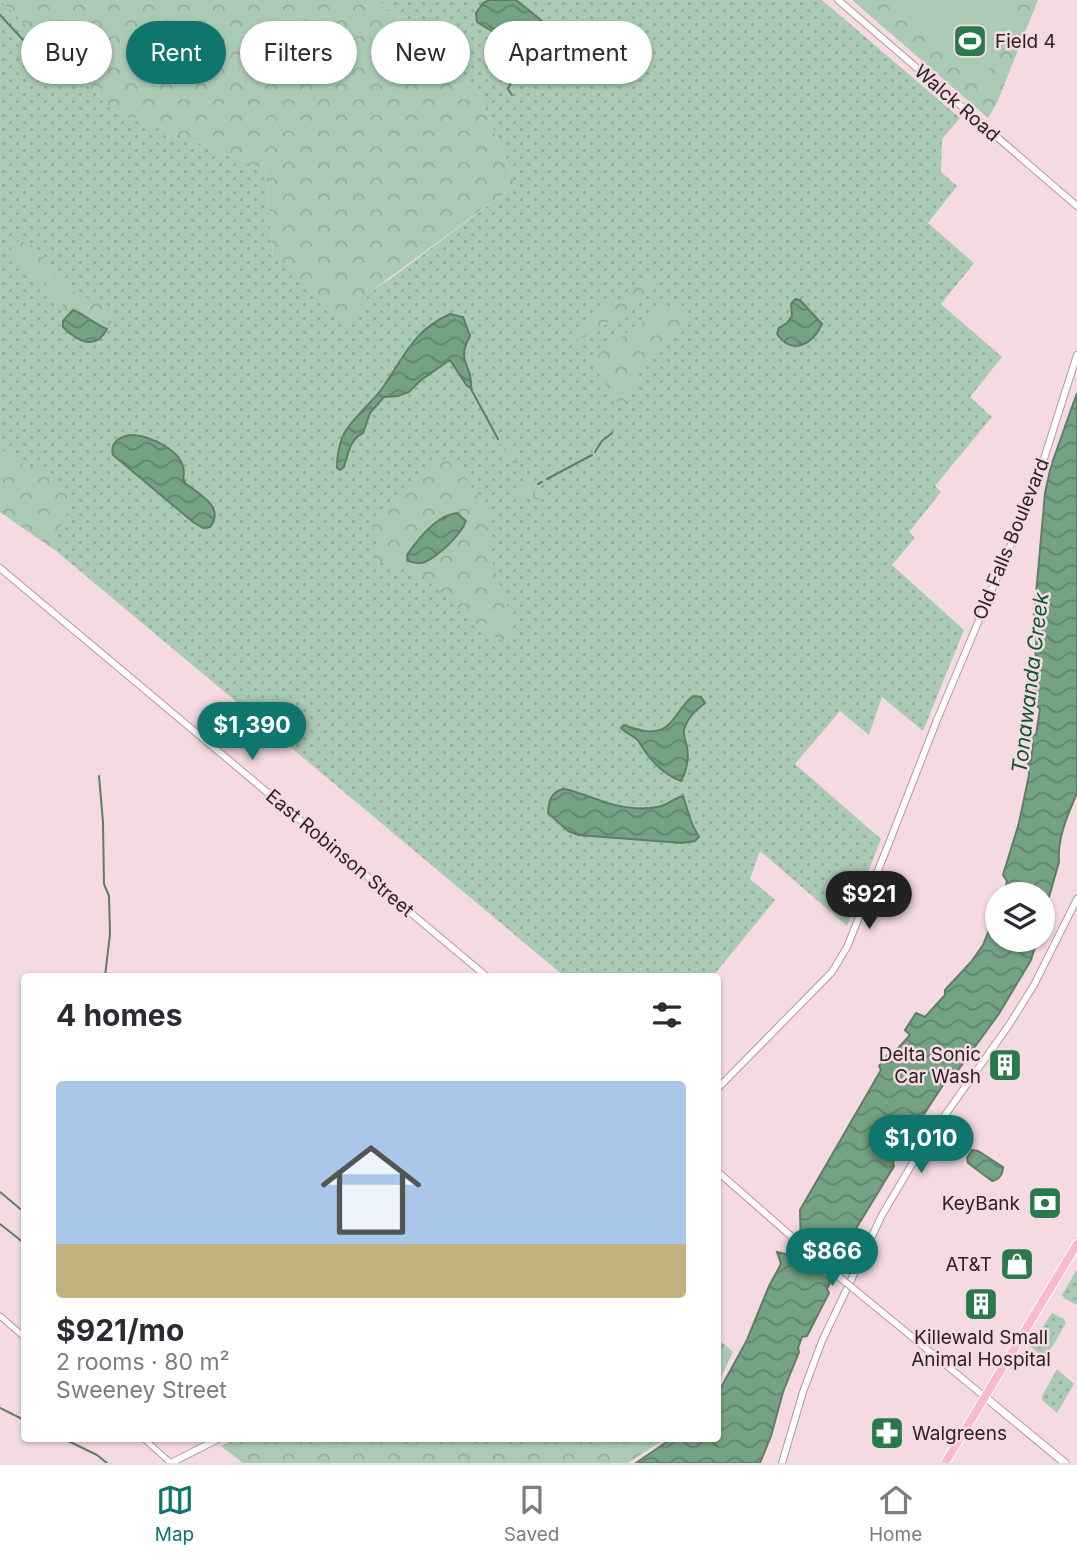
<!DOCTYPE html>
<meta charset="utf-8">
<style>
:root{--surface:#fff;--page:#f7f7f7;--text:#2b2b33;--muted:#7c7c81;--line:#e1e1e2;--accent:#0f766e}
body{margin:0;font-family:Inter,sans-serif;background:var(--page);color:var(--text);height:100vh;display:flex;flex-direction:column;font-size:26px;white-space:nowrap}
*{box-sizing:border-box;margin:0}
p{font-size:23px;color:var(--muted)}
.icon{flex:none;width:38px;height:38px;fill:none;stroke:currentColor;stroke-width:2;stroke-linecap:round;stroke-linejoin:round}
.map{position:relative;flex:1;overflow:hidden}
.side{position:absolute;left:21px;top:973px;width:700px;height:469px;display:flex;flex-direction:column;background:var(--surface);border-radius:7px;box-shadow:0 2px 5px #0004}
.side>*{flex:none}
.guide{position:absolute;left:21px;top:21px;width:700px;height:63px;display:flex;gap:14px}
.tools{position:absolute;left:985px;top:882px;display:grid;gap:14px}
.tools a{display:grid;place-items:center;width:70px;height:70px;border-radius:50%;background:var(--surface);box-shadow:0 2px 5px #0004;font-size:35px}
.price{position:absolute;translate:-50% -60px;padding:0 16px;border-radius:24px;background:var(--accent);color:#fff;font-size:23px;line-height:46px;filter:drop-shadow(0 2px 4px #0008)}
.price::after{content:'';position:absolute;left:50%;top:42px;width:21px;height:16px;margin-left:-10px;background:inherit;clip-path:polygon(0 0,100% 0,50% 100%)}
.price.selected{background:#222;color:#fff}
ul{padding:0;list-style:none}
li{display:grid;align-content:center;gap:14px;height:371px;padding:0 35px}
li span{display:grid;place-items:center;height:217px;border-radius:7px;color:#555}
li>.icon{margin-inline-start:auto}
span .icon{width:126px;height:126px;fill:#fffc;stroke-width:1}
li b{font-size:30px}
h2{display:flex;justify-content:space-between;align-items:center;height:84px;padding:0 35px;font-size:30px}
.chip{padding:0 24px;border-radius:32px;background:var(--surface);box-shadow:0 2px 5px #0004;font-size:24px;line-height:63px}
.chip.selected{background:var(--accent);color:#fff}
.dock{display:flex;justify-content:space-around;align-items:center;height:98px;border-top:2px solid var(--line);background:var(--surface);font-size:19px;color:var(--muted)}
.dock a{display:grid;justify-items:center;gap:4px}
.dock .selected{color:var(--accent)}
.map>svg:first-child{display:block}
</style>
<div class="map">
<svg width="1077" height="1463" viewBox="0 0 1077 1463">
<defs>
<pattern id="grass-dots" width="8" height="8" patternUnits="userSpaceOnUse" patternTransform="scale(1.75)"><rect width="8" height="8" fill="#abcab4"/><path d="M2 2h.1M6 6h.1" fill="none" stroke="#93ad9b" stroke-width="1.8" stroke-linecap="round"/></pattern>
<pattern id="forest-crowns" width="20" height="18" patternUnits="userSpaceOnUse" patternTransform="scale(1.75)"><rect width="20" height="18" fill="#abcab4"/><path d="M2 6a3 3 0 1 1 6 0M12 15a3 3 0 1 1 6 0" fill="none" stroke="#93ad9b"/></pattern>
<pattern id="wetland-marsh" width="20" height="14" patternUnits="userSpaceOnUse" patternTransform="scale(1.75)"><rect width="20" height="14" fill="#abcab4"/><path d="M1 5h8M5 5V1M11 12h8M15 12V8" fill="none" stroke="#93ad9b"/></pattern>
<pattern id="water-waves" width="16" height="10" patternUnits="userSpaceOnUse" patternTransform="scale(1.75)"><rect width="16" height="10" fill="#74a383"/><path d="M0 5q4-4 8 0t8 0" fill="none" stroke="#60846b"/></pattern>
</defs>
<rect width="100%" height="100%" fill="#f5dbe1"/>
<path fill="url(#grass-dots)" d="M0 0 111 108 266 170 273 257 370 292 390 279 515 185 479 93 378 0H822L960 118 942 139 941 172 957 186 928 223 974 263 941 304 1002 357 970 397 992 417 935 486 941 492 909 532 915 538 892 565 964 630 923 731 882 697 869 735 840 711 795 764 881 839 847 926 760 851 750 879 775 900 713 976H564L55 550 0 512Z
M1077 1269V1305L1065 1299 1062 1295Z
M1052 1313 1064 1319 1066 1323 1045 1359 1030 1346Z
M1057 1369 1074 1384 1057 1413 1042 1400V1396Z"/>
<path fill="url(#forest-crowns)" d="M0 0H378L479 93 515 185 370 292 349 324 273 257 266 170 111 108Z
M852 0H1038L997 103 988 118Z
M17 241C44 243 46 271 64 285 78 297 99 298 112 313L111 322 107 329C95 324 85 315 73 310L69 313 45 283 20 262 11 249 13 245Z
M645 282H649L650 284C646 301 595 333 578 340H576L575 334 599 313Z
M678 301 692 317 665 342 636 377 631 393 622 405C612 399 611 391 604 381 599 372 594 369 593 359L634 327Z
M0 446 20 464 38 469 68 495 70 507 58 534 59 547 55 550 0 512Z
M445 458 459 469 476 493 489 517 487 530 493 566 510 612 511 627 508 636 503 641C471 625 449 596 421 576 404 564 390 569 375 559L377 535 372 526 373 521Z
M718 1339 733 1352 718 1384Z
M237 1438H665V1439L628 1463H243L221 1446Z"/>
<path fill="url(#wetland-marsh)" d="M500 438C514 452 520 472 538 484L541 498 537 500 529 495 517 496 524 486 523 478 499 442 498 439Z"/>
<path fill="#abcab4" d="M921 0H1014L1019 12 1009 42 982 78 946 48 928 39 908 25V14Z"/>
<path fill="url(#water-waves)" stroke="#5f7d67" stroke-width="2" d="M489 0H516C530 12 553 26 560 45L552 58 531 73 521 71 516 64 508 41 477 22 476 13 483 3Z
M795 299 800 300 822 324C813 344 792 356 777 334L779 328 787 323 792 316 791 304Z
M73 310C85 315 95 324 107 329 95 352 76 340 63 327V321Z
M450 314 463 317 470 336C455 363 473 364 471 388L467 386 450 360 421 380 409 392 398 396 384 397 370 413 363 433C350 439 348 454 344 467L340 470 337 468C337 458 339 445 343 436 348 423 372 402 381 390 404 358 411 332 450 314Z
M1077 393V793C1068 814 1057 838 1059 862L1043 918V894H999L1001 891 1005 889 1007 881 1003 875 1019 823 1029 775 1028 764 1031 760 1033 743 1026 742V734L1036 735 1040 709 1033 702 1037 626 1034 617 1045 493 1051 466Z
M130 435C151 435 190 453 183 479L186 484C201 495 225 508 210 527L203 528 193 522 113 455C110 443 119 437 130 435Z
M457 513 466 521C461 535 438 556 425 562 419 564 414 563 408 561L407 555C418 539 437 515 457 513Z
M693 696 701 697 705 703C696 710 687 718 684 730 683 736 686 741 687 747 689 759 687 770 681 781 665 775 651 761 642 747 639 742 640 741 635 738 630 734 626 733 621 728L624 725C637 730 654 736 667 726 677 718 682 704 693 696Z
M563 789C574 790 585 796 596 799 613 806 638 811 657 807 667 806 674 798 683 796L692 824 699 837 695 841 682 843 578 835 568 831 548 813C549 801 551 792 563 789Z
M997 910 998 940H1037L1031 960 1000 1012 956 1073 949 1078 943 1085 893 1162 894 1166 857 1227 827 1289 829 1293 807 1336 802 1337 798 1348 799 1352 783 1392 771 1436 760 1463H636L671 1439 718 1438V1393L747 1340 769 1286 781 1264 777 1252 789 1255 801 1249 800 1210 881 1070 879 1066 888 1054 891 1056 910 1035 905 1030 916 1013 925 1017 945 995V990L971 962 983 945Z
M972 1150 978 1151 1003 1167C1003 1174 999 1180 992 1181L968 1163 967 1158Z"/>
<path fill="#f5dbe1" d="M797 1231 841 1267 834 1283 793 1249 797 1247Z"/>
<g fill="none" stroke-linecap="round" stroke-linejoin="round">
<path stroke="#5f7d67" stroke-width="2" d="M0 15 52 71
M512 95 508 89 515 75 520 70
M471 389 498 439
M595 452 602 441 612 433
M547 479 592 455
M538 484 542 482
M99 776 103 822 104 884 109 896 110 934 105 976
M0 1192 24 1212
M0 1224 24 1243
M0 1408 24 1420
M62 1438 97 1455 107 1463"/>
<g stroke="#b19a9f" stroke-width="7">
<path id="minor" d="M0 1316 24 1337
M143 1438 171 1463"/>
</g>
<g stroke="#b19a9f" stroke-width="8">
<path id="tertiary" d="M838 0 1077 206
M0 568 486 976
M718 1088 832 972 847 947 887 848 937 720 1035 487 1077 355
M718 1172 815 1257
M866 1299 985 1397
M171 1463 220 1438
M782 1463 803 1392 822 1341 882 1215 921 1149 1009 1025 1034 985 1077 899"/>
</g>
<g stroke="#b19a9f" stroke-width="9">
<path id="secondary" d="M985 1397 1065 1463"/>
</g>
<g stroke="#fff" stroke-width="10">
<path id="primary" d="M945 1463 1077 1244"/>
</g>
<use href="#minor" stroke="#fff" stroke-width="5"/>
<use href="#tertiary" stroke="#fff" stroke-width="6"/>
<use href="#secondary" stroke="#fff" stroke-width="7"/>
<use href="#primary" stroke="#fbb9cb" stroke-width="8"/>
<g stroke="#b19a9f" stroke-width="8" stroke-linecap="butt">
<path id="tertiary-bridge" d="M815 1257 866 1299"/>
</g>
<use href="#tertiary-bridge" stroke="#fff" stroke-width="6"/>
</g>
<defs>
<g id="stadium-square" transform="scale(1.75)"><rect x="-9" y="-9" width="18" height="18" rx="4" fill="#297a4b" stroke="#f5dbe1"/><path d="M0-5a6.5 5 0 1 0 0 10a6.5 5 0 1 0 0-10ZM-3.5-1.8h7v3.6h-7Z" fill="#fff"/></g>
<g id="building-square" transform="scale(1.75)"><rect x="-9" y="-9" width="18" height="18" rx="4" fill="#297a4b" stroke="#f5dbe1"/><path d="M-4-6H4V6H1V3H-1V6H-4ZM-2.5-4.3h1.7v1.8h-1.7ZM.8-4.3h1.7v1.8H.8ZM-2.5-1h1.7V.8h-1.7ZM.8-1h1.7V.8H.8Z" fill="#fff"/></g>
<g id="bank-square" transform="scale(1.75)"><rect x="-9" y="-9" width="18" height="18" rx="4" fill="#297a4b" stroke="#f5dbe1"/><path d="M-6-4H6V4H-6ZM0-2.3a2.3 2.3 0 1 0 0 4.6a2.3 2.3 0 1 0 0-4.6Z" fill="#fff"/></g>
<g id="shop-square" transform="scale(1.75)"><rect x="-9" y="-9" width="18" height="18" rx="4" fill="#297a4b" stroke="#f5dbe1"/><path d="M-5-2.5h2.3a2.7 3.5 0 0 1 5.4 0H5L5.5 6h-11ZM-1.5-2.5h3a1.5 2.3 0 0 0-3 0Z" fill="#fff"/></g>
<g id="pharmacy-square" transform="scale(1.75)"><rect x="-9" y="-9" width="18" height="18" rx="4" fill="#297a4b" stroke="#f5dbe1"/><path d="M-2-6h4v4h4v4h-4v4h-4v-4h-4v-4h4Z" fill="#fff"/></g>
</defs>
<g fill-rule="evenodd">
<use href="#stadium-square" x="970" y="41"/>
<use href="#building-square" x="1005" y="1065"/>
<use href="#bank-square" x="1045" y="1203"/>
<use href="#shop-square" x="1017" y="1264"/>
<use href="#building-square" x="981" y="1304"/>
<use href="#pharmacy-square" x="887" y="1433"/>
</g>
<g text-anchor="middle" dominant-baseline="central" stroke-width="5" stroke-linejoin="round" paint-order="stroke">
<g font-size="19" fill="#2d2326" stroke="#f5dbe1" text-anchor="end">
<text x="995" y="41" text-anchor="start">Field 4</text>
<text x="981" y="1054">Delta Sonic<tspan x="981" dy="22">Car Wash</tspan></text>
<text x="1020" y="1203">KeyBank</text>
<text x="992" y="1264">AT&amp;T</text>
<text x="981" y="1337" text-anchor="middle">Killewald Small<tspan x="981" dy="22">Animal Hospital</tspan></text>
<text x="912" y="1433" text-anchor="start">Walgreens</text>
</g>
<g font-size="19" fill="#2d2326" stroke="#f5dbe1">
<text transform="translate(957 103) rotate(41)">Walck Road</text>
<text transform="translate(1011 539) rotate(-68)">Old Falls Boulevard</text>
<text transform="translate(340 853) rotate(40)">East Robinson Street</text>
</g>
<g font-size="21" font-style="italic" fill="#075931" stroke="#f5dbe1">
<text transform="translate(1030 683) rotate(-83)">Tonawanda Creek</text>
</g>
</g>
</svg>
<div class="tools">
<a><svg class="icon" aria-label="layers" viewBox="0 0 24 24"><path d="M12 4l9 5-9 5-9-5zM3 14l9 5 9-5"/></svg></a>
</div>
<b class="price" style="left:252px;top:762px">$1,390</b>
<b class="price selected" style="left:869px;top:931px">$921</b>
<b class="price" style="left:921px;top:1175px">$1,010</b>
<b class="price" style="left:832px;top:1288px">$866</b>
<div class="guide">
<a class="chip">Buy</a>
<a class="chip selected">Rent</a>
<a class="chip">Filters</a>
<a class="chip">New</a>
<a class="chip">Apartment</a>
</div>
<section class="side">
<h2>4 homes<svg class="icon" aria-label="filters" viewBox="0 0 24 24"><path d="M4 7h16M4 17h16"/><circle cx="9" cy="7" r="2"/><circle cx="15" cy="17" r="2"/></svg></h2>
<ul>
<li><span style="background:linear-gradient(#a9c7e8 75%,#c2b280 0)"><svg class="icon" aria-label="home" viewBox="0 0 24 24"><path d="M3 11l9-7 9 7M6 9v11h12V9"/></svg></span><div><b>$921/mo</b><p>2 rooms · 80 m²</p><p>Sweeney Street</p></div></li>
</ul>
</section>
</div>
<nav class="dock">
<a class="selected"><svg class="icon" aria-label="map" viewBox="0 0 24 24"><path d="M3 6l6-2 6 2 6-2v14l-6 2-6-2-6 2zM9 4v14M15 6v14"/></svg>Map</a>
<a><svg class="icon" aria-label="saved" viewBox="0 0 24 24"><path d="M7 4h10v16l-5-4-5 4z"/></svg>Saved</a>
<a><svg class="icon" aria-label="home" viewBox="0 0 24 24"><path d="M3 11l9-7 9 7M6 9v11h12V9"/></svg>Home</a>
</nav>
